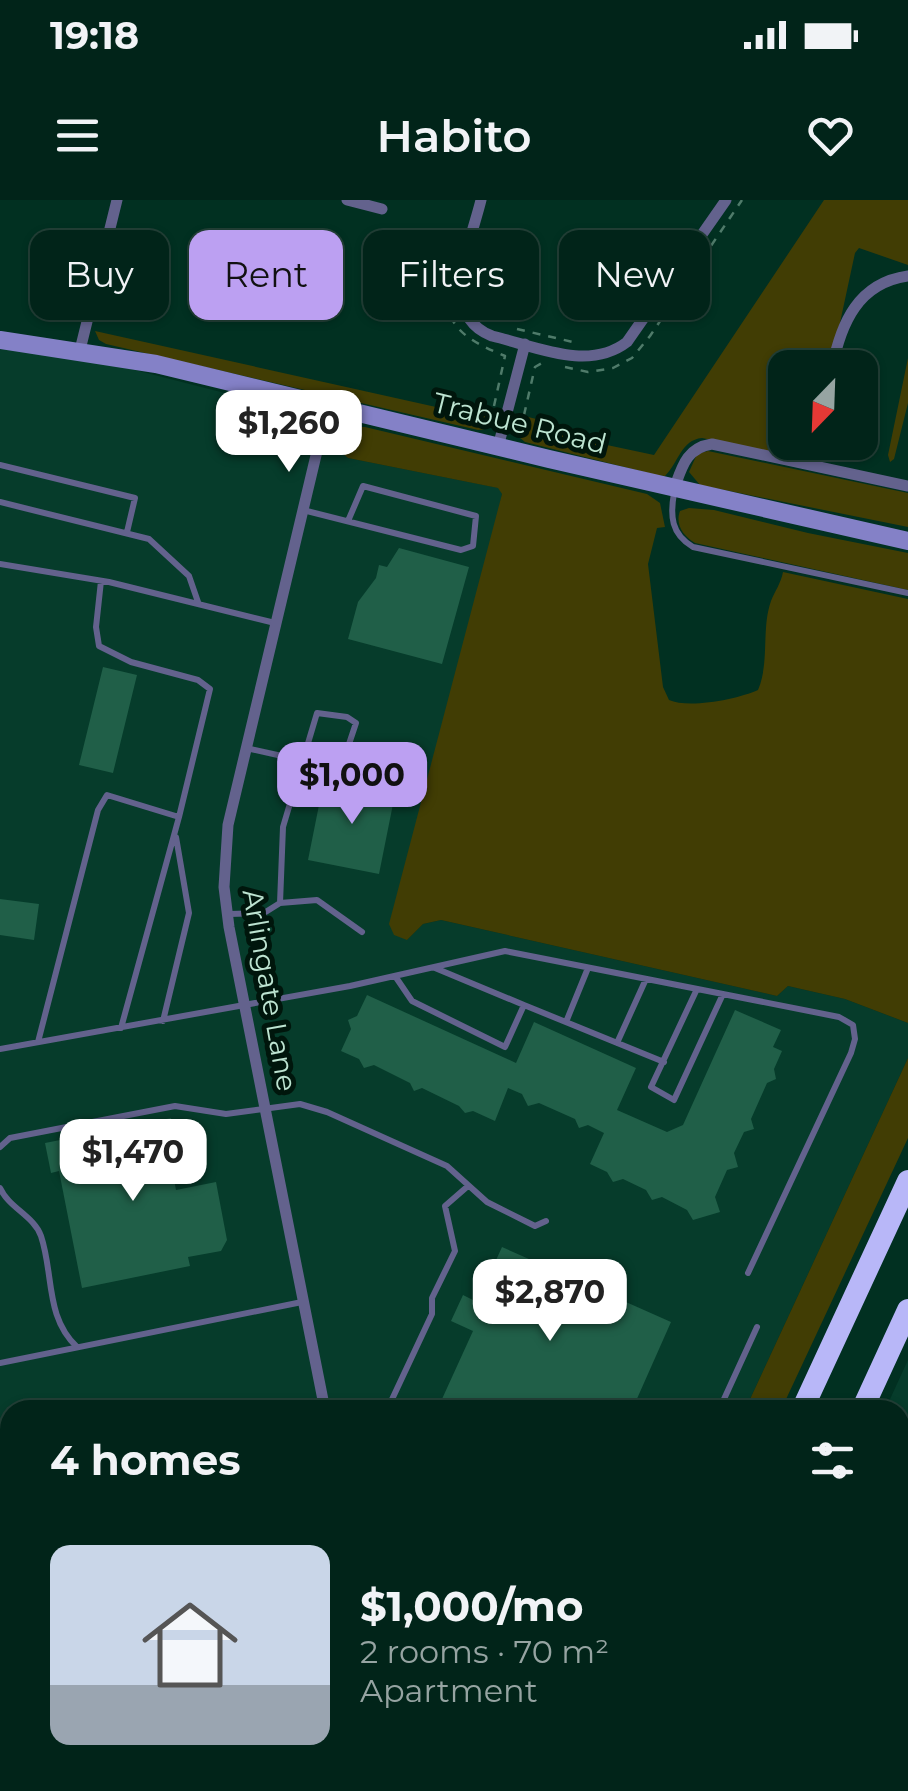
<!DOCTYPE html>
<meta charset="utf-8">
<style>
:root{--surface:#012419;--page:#0b2c22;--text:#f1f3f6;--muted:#96a4a2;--line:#234138;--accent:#bca0f2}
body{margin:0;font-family:Montserrat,sans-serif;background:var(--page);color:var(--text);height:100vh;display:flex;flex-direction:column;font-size:38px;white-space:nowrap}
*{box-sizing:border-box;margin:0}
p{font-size:32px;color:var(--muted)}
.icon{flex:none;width:55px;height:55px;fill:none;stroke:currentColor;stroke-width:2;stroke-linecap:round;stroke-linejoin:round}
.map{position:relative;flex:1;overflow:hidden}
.side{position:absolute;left:0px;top:1200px;width:910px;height:392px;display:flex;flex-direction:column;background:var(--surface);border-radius:30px 30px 0 0;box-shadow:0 2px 8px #0004,0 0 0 2px var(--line)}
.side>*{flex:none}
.hud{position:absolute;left:30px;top:30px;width:850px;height:90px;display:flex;gap:20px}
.needle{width:65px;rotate:203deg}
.fabs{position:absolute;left:768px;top:150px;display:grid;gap:20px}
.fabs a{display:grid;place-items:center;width:110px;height:110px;border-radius:20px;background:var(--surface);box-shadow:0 2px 8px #0004,0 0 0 2px var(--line);font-size:50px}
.price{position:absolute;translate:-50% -85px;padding:0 22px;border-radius:20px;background:#fff;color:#222;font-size:32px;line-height:65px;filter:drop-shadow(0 2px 5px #0008)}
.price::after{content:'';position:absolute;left:50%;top:60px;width:30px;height:22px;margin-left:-15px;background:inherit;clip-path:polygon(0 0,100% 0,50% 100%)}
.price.selected{background:var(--accent);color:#111}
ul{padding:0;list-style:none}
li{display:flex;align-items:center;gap:30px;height:250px;padding:0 50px}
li+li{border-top:2px solid var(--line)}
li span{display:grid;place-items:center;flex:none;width:280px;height:200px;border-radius:20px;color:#555}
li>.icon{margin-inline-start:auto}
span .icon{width:120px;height:120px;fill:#fffc;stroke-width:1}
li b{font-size:42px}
h2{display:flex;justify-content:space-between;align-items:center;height:120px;padding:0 50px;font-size:42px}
.chip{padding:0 35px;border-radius:20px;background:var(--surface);box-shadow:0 2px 8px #0004,0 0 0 2px var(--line);font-size:35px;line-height:90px}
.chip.selected{background:var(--accent);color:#111}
.status{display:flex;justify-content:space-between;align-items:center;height:70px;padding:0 50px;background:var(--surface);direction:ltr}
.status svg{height:28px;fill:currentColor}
header{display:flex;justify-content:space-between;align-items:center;height:130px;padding:0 50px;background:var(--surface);font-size:45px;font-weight:600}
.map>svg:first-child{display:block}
</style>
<div class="status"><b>19:18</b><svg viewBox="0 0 49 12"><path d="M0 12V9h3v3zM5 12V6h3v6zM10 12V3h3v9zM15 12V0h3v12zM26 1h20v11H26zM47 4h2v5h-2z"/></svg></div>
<header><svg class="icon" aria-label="menu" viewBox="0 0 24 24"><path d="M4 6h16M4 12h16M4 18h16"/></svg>Habito<svg class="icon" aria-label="heart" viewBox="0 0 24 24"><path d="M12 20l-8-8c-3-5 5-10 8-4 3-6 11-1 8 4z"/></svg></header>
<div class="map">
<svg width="908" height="1591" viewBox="0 0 908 1591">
<rect width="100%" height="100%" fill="#013021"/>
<path fill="#063c2b" d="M0 148 45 152 135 170 299 212 348 258 499 288 502 294 407 740 423 724 441 720 777 796 788 786 845 799 908 823V858L745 1210H10V1444L0 1419Z
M908 1160V1591H710L714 1582H900V1210H885Z
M150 1583H575L571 1591H166Z"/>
<path fill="#413d04" d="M824 0H908V65L859 48 855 53 832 160 824 167 785 168V242L805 243 801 258 702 238C681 240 679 262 665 276L656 275 525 242 519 237 520 215 569 227 574 238 654 255Z
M95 131 472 215 491 209 499 211C496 224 492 229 478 230L106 144 99 140Z
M908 158V203L894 259 890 262 888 255Z
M348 227H365L647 294 660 303 665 327 657 328 648 364 663 487 669 500C689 509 738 499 758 490 770 462 761 429 771 401 775 391 781 383 783 372L908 399V823L845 799 788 786 777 796 441 720 423 724 407 740 394 735 389 724 502 294 498 288 348 258 331 244 339 232Z
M708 251 908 293V327L700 285 689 272 697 254Z
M689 308 714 310 808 333 908 353V390L695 343C683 336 675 324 680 311Z
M908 858V938L781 1210H745Z
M0 1419 10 1444V1582L71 1583 67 1591H0Z"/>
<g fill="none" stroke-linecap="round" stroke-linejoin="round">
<path stroke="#200215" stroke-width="4" d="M0 1490 10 1503
M122 1582 135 1591"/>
</g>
<path fill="#205f48" d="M399 348 469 367 442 464 348 439 358 402 376 378 379 365 387 367Z
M103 467 137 475 113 573 79 565Z
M324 580 395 594 379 674 308 660Z
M0 699 39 704 34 740 0 735Z
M367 795 516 863 534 822 636 868 617 910 667 932 683 925 735 810 781 830 773 847 782 851 774 869 776 879 767 883 751 919 754 929 744 932 734 953 738 967 727 970 715 997 720 1012 693 1020 687 1010 662 997 652 1000 646 990 623 979 613 982 607 972 590 964 604 933 588 925 579 928 575 919 539 903 528 906 522 894 508 888 495 921 473 911 465 913 459 906 422 888 414 891 410 883 374 865 364 868 359 859 341 851 351 829 348 820 357 816Z
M171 918 179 957 170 959 176 990 216 982 227 1040 221 1051 188 1057 190 1066 82 1088 59 971 51 973 45 943Z
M502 1047 671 1122 632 1210H437L473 1131 451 1121 463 1095 477 1102Z"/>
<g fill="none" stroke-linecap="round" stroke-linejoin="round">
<path stroke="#4f7b6a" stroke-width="2.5" stroke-dasharray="8 8" stroke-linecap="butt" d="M449 85C440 128 472 142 505 156L494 206
M475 85 488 25
M517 129 573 142
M565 167 588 172 613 168 632 158 650 136 742 0
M524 215 535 167 542 163"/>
<path stroke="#63628d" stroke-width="6" d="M0 265 135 298 127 332
M674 293C670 316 671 334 693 347L908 393
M0 302 149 339 189 376 198 402
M303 310 461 350 473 346 476 316 363 286 348 321
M0 364 109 382 275 423
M246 548 300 560 343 562 356 523 347 517 317 513 283 627 280 703 317 700 362 732
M229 714 264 713 280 703
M435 768 524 805
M395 776 412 801 505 847 524 805 664 862
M697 789 651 887 674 900 723 794
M163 821 189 713 176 637
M566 822 588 768
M121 828 179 617
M38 842 98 610 107 595 179 617 210 489 198 480 131 462 99 446 96 427 101 381
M617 843 646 779
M0 849 350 786 505 751 839 817 853 825 855 839 851 853 748 1073
M0 947 10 938 175 906 226 914 300 904 327 912 447 966 487 1002 535 1026 546 1021
M0 988C9 1008 34 1016 41 1036 54 1075 45 1117 77 1147
M0 1163 302 1102
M387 1210 432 1114V1098L455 1051 445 1006 468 986
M719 1210 757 1127
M0 1386 10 1384
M900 1412 908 1394
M900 1571 908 1575
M336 1582 356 1591
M364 1591 368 1582
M510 1591 514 1582"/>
<path stroke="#63628d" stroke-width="11" d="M347 0 382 9
M481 0C471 42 437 115 492 136 535 146 588 172 627 142L726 0
M80 150 117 0
M832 168C841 123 858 83 908 76
M498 247 525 144
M812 264 816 242
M674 289C682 267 686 248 712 244L908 286
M325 1210 229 727 224 687 228 625 328 205
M900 1318 908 1301
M318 1591 322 1582
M775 1591 779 1582"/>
<path stroke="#8481c7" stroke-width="18" d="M0 140 156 164 549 259 908 341"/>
<path stroke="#b8b7f8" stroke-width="22" d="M802 1210 908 981
M862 1210 908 1110
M630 1591 633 1582
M688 1591 692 1582"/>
</g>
<g text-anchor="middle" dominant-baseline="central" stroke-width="10" stroke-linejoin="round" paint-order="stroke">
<g font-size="28" fill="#bde4d1" stroke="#00160c">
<text transform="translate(520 223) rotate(14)">Trabue Road</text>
<text transform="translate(270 790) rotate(80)">Arlingate Lane</text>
</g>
</g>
</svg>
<div class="fabs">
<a><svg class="needle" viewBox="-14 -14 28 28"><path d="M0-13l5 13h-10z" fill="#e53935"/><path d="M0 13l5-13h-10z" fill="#96a4a2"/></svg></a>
</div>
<b class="price" style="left:289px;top:275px">$1,260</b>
<b class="price selected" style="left:352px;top:627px">$1,000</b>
<b class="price" style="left:133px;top:1004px">$1,470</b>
<b class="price" style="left:550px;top:1144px">$2,870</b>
<div class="hud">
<a class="chip">Buy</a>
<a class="chip selected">Rent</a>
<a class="chip">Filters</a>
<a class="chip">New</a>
</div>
<section class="side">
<h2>4 homes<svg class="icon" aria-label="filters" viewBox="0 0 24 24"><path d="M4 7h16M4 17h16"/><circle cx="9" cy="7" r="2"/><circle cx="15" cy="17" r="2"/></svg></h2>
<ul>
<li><span style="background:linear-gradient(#c9d6e8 70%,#9aa5b1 0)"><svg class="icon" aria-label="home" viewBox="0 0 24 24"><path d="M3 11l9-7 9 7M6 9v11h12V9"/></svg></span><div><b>$1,000/mo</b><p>2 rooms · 70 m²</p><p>Apartment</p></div></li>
</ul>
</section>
</div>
